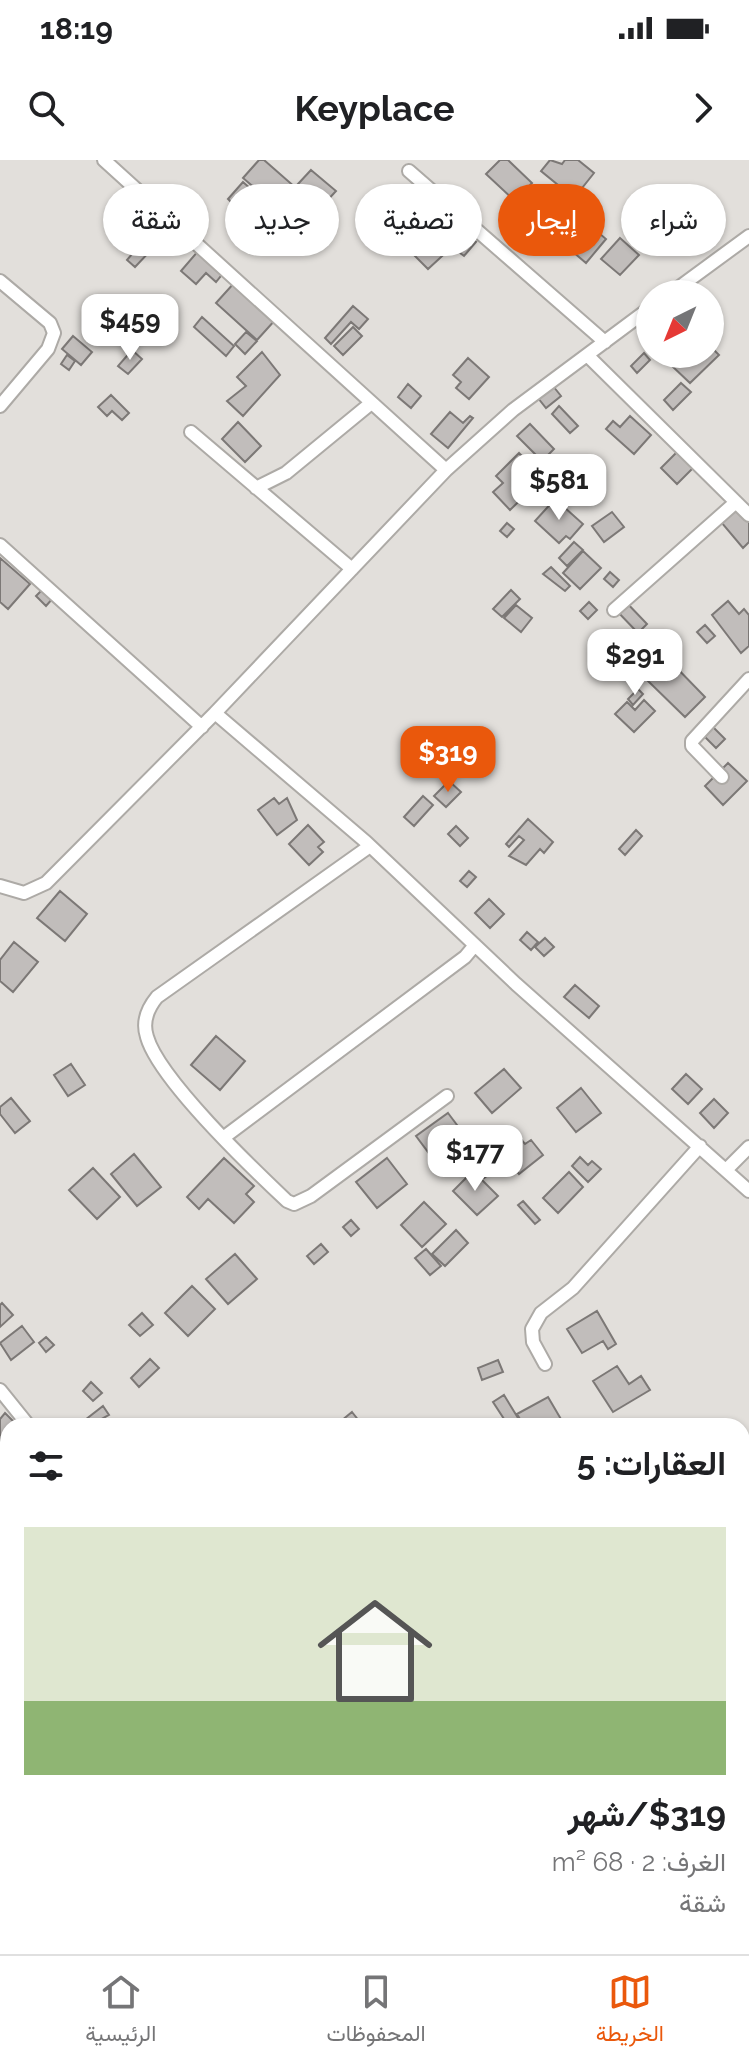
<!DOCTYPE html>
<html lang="ar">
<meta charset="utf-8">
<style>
:root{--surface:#fff;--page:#f6f6f6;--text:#202124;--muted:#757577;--line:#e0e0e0;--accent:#ea580c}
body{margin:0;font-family:Raleway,Vazirmatn,sans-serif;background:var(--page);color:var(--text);direction:rtl;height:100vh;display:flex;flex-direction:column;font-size:30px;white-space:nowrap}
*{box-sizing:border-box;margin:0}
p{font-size:26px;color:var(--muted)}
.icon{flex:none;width:44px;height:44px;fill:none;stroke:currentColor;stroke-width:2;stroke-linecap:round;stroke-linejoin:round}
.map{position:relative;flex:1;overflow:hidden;direction:ltr}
.drawer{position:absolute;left:0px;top:1258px;width:750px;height:536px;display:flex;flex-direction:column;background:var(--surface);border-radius:24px 24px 0 0;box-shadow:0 2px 6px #0004;direction:rtl}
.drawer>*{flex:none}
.guide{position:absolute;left:24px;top:24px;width:702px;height:72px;direction:rtl;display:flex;gap:16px}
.needle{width:52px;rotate:223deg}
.controls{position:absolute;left:636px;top:120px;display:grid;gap:16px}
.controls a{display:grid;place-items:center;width:88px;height:88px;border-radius:50%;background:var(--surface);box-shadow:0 2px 6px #0004;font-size:40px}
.price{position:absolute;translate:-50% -68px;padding:0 18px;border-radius:16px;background:#fff;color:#222;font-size:26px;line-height:52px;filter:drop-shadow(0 2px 4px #0008)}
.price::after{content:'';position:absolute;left:50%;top:48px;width:24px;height:18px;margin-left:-12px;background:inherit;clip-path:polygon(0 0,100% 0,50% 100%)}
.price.active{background:var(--accent);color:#fff}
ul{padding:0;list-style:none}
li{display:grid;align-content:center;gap:16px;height:424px;padding:0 24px}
li span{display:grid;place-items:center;height:248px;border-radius:0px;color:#555}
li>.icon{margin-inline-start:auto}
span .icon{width:144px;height:144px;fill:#fffc;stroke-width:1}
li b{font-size:34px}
h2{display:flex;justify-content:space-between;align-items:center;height:96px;padding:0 24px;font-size:34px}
.chip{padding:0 28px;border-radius:36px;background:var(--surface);box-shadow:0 2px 6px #0004;font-size:28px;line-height:72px}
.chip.active{background:var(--accent);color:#fff}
.status{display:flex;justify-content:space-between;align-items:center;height:56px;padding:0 40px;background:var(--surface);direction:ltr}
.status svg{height:22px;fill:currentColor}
header{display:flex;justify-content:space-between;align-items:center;height:104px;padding:0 24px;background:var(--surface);font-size:36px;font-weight:700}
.tabs{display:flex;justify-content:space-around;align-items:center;height:112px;border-top:2px solid var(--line);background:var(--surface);font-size:22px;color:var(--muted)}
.tabs a{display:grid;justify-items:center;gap:4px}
.tabs .active{color:var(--accent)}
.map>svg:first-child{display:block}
</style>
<div class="status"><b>18:19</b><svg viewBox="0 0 49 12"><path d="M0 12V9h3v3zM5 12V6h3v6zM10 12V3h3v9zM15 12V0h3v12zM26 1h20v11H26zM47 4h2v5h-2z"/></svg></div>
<header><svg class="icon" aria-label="forward" viewBox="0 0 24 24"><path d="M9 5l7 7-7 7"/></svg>Keyplace<svg class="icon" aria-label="search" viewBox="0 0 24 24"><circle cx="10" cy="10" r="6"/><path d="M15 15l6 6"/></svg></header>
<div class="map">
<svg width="749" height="1794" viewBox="0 0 749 1794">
<rect width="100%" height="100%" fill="#e2dfdb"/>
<path fill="#c1bdbb" stroke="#7c7876" stroke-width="2" d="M259 0H264L304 35 286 55 243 18Z
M500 0H508L532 23 515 41 486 14Z
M550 0 562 4 565 0H578L594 13 574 38 541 11Z
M311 10 336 31 323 45 298 24Z
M243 22 252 30 236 47 228 39Z
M128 27 151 49 131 69 113 51 120 45 115 40Z
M153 55 161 62 143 81 136 74Z
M579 56 606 79 586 103 559 80Z
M380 58 397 74 386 85 370 69Z
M427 58 453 86 428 109 401 82Z
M162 62 169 68 152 87 145 81Z
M547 62 553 69 544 77 538 71Z
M467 75 476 82 464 96 455 89Z
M620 78 639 95 620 115 601 99Z
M143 81 152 89 135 107 127 100Z
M199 90 224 112 216 122 206 113 196 124 181 111Z
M235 122 276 159 257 180 216 143Z
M353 146 368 159 359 169 351 162 331 184 325 178Z
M650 153V176L639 163Z
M202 157 234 186 226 196 194 167Z
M353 167 362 176 343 195 334 186Z
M246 172 257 181 245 194 235 184Z
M73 176 92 192 81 205 62 189Z
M710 186 719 195 690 223 672 206 684 194H710Z
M132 190 142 199 128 214 118 206Z
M262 192 280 215 243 256 227 241 246 226 237 217Z
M644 193 650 200 637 213 631 206Z
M67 195 75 201 69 210 61 204Z
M468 198 489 217 469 239 456 228 461 222 453 215Z
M681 223 691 232 673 250 664 240Z
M408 224 421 236 411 248 398 237Z
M553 226 561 236 546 248 538 238Z
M111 235 129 253 122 260 112 251 107 256 98 247Z
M559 246 578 266 570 273 552 254Z
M450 252 463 263 470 256 473 258 448 288 431 274Z
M630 256 651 275 634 294 606 269 613 261 620 267Z
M238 262 261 286 245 302 222 279Z
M530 264 554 289 542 301 517 276Z
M681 288 697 304 677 324 661 308Z
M519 293 543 318 510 350 493 332 503 323 496 316Z
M555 339 583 364 570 379 566 376 559 383 535 361Z
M734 339 749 355V382L743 388 721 362Z
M612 352 624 367 604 382 592 366Z
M507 363 514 369 507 377 500 371Z
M574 382 583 390 567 406 559 398Z
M583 391 601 408 580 429 563 413Z
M0 398 30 424 8 449 0 442Z
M551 407 570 426 565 431 543 414Z
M610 412 619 420 613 427 604 419Z
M43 429 53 438 46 446 36 436Z
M511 430 520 439 502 457 493 449Z
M624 440 647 464 638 473 615 449Z
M728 441 739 454 744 449 749 455V486L741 493 712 455Z
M589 442 597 450 588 459 580 451Z
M516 445 532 458 521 472 504 458Z
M705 465 715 476 707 483 697 472Z
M669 500 705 537 685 557 648 521Z
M638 529 643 534 633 545 628 539Z
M644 540 655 551 634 572 615 554 627 542 635 550Z
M708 562 725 579 716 588 699 571Z
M728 603 747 621 723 645 705 626Z
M449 621 461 632 446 647 434 636Z
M423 636 433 645 414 666 404 657Z
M274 638 279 644 287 638 297 660 277 675 258 650Z
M528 659 553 682 544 693 540 689 526 705 509 696 524 680 519 676 509 687 506 684Z
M308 665 324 682 318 687 323 692 309 705 289 684Z
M456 666 468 678 460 686 448 674Z
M636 670 642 676 625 695 619 689Z
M469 711 476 717 467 727 460 721Z
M60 731 87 754 65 781 37 758Z
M489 739 504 754 490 768 475 753Z
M527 772 538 782 531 790 520 780Z
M545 778 554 787 544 796 535 787Z
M14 782 38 802 13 832 0 821V800Z
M575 825 599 846 589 858 564 837Z
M216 876 245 901 220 930 191 905Z
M71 904 85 925 68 936 54 915Z
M504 909 521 928 492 953 475 933Z
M686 914 702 929 688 944 672 929Z
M581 928 601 953 576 972 557 948Z
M11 938 30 961 15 973 0 954V947Z
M714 939 728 953 714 968 700 953Z
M448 953 463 973 431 996 416 976Z
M519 977 525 984 531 980 543 995 519 1014 501 992Z
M134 994 161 1027 137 1046 111 1014Z
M580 997 588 1005 592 1001 601 1009 588 1022 572 1006Z
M224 998 254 1026 246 1034 254 1042 234 1063 208 1039 199 1049 187 1037Z
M387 998 407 1024 377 1048 356 1022Z
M485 1001 493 1011 484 1018 476 1008Z
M93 1008 120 1037 97 1059 69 1030Z
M473 1011 498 1036 477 1055 453 1031Z
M569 1012 583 1027 558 1053 543 1038Z
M523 1041 540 1060 535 1064 518 1045Z
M424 1042 446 1064 422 1087 401 1065Z
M351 1060 359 1069 351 1076 343 1067Z
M456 1070 468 1083 445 1106 432 1094Z
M321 1084 328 1092 314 1104 307 1096Z
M426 1089 441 1106 430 1115 415 1098Z
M235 1094 257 1119 228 1144 206 1119Z
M192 1126 215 1149 188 1176 165 1153Z
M2 1143 13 1155 0 1167V1145Z
M597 1151 616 1184 608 1189 603 1181 582 1193 567 1169Z
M142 1153 153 1165 140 1176 129 1165Z
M22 1166 34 1182 11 1200 0 1183Z
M46 1177 54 1185 46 1192 39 1183Z
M150 1199 159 1208 139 1227 131 1218Z
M498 1200 503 1212 482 1220 478 1208Z
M617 1206 629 1224 641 1216 650 1230 613 1252 593 1221Z
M91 1222 102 1233 93 1241 83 1231Z
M504 1235 518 1258 508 1265 493 1242Z
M548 1237 565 1266H524L517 1254Z
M103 1246 109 1255 89 1266 85 1260Z
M352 1252 363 1266H335Z
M5 1253 18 1266H8V1283L0 1292V1259Z
M8 1311V1338L0 1327V1317Z
M0 1665 8 1676V1683L0 1689Z"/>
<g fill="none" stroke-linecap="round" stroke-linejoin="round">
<g stroke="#adaaa6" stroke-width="16">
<path id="minor" d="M104 0 446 310
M409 11 605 182
M0 121 50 163 54 173 48 189 0 246
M670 134 749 76
M650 148 513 250 446 310 215 553 366 682 516 824 749 1031
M587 195 749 355
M191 272 352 409
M256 328 286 313 370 244
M0 385 202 567
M614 450 736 342
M722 617 692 586V581L749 519
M370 686 157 837C148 848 142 862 147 877 159 919 253 1009 287 1041L294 1044 311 1036 447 936
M0 726 24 733 46 723 215 553
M223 978 465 797 475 785
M727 1009 749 987
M545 1204 533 1182 532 1169 541 1153 573 1128 700 986
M0 1230 29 1266
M0 1356 8 1366
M742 1398 749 1393
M742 1528 749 1524
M603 1786 609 1794
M181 1794 187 1786"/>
</g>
<use href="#minor" stroke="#fff" stroke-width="12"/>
</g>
</svg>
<div class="controls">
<a><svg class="needle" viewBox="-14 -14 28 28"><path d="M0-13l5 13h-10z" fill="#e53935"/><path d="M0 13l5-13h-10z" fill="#757577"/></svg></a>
</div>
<b class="price" style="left:130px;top:202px">$459</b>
<b class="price" style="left:559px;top:362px">$581</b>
<b class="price" style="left:635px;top:537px">$291</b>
<b class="price active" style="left:448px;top:634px">$319</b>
<b class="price" style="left:475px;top:1033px">$177</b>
<div class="guide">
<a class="chip">شراء</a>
<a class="chip active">إيجار</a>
<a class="chip">تصفية</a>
<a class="chip">جديد</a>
<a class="chip">شقة</a>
</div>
<section class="drawer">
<h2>العقارات: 5<svg class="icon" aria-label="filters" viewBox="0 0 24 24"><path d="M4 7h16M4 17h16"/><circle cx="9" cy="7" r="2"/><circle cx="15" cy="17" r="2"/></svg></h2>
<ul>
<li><span style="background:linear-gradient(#dfe7d0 70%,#8fb573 0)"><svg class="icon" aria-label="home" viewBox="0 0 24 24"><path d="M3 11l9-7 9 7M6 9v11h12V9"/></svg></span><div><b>$319/شهر</b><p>الغرف: 2 · 68 m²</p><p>شقة</p></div></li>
</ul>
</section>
</div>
<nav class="tabs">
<a class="active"><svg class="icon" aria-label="map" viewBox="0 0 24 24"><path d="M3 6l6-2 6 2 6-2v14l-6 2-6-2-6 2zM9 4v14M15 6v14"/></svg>الخريطة</a>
<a><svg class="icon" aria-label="saved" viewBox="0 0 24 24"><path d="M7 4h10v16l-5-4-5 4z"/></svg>المحفوظات</a>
<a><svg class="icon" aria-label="home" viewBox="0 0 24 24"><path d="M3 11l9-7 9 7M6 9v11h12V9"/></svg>الرئيسية</a>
</nav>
